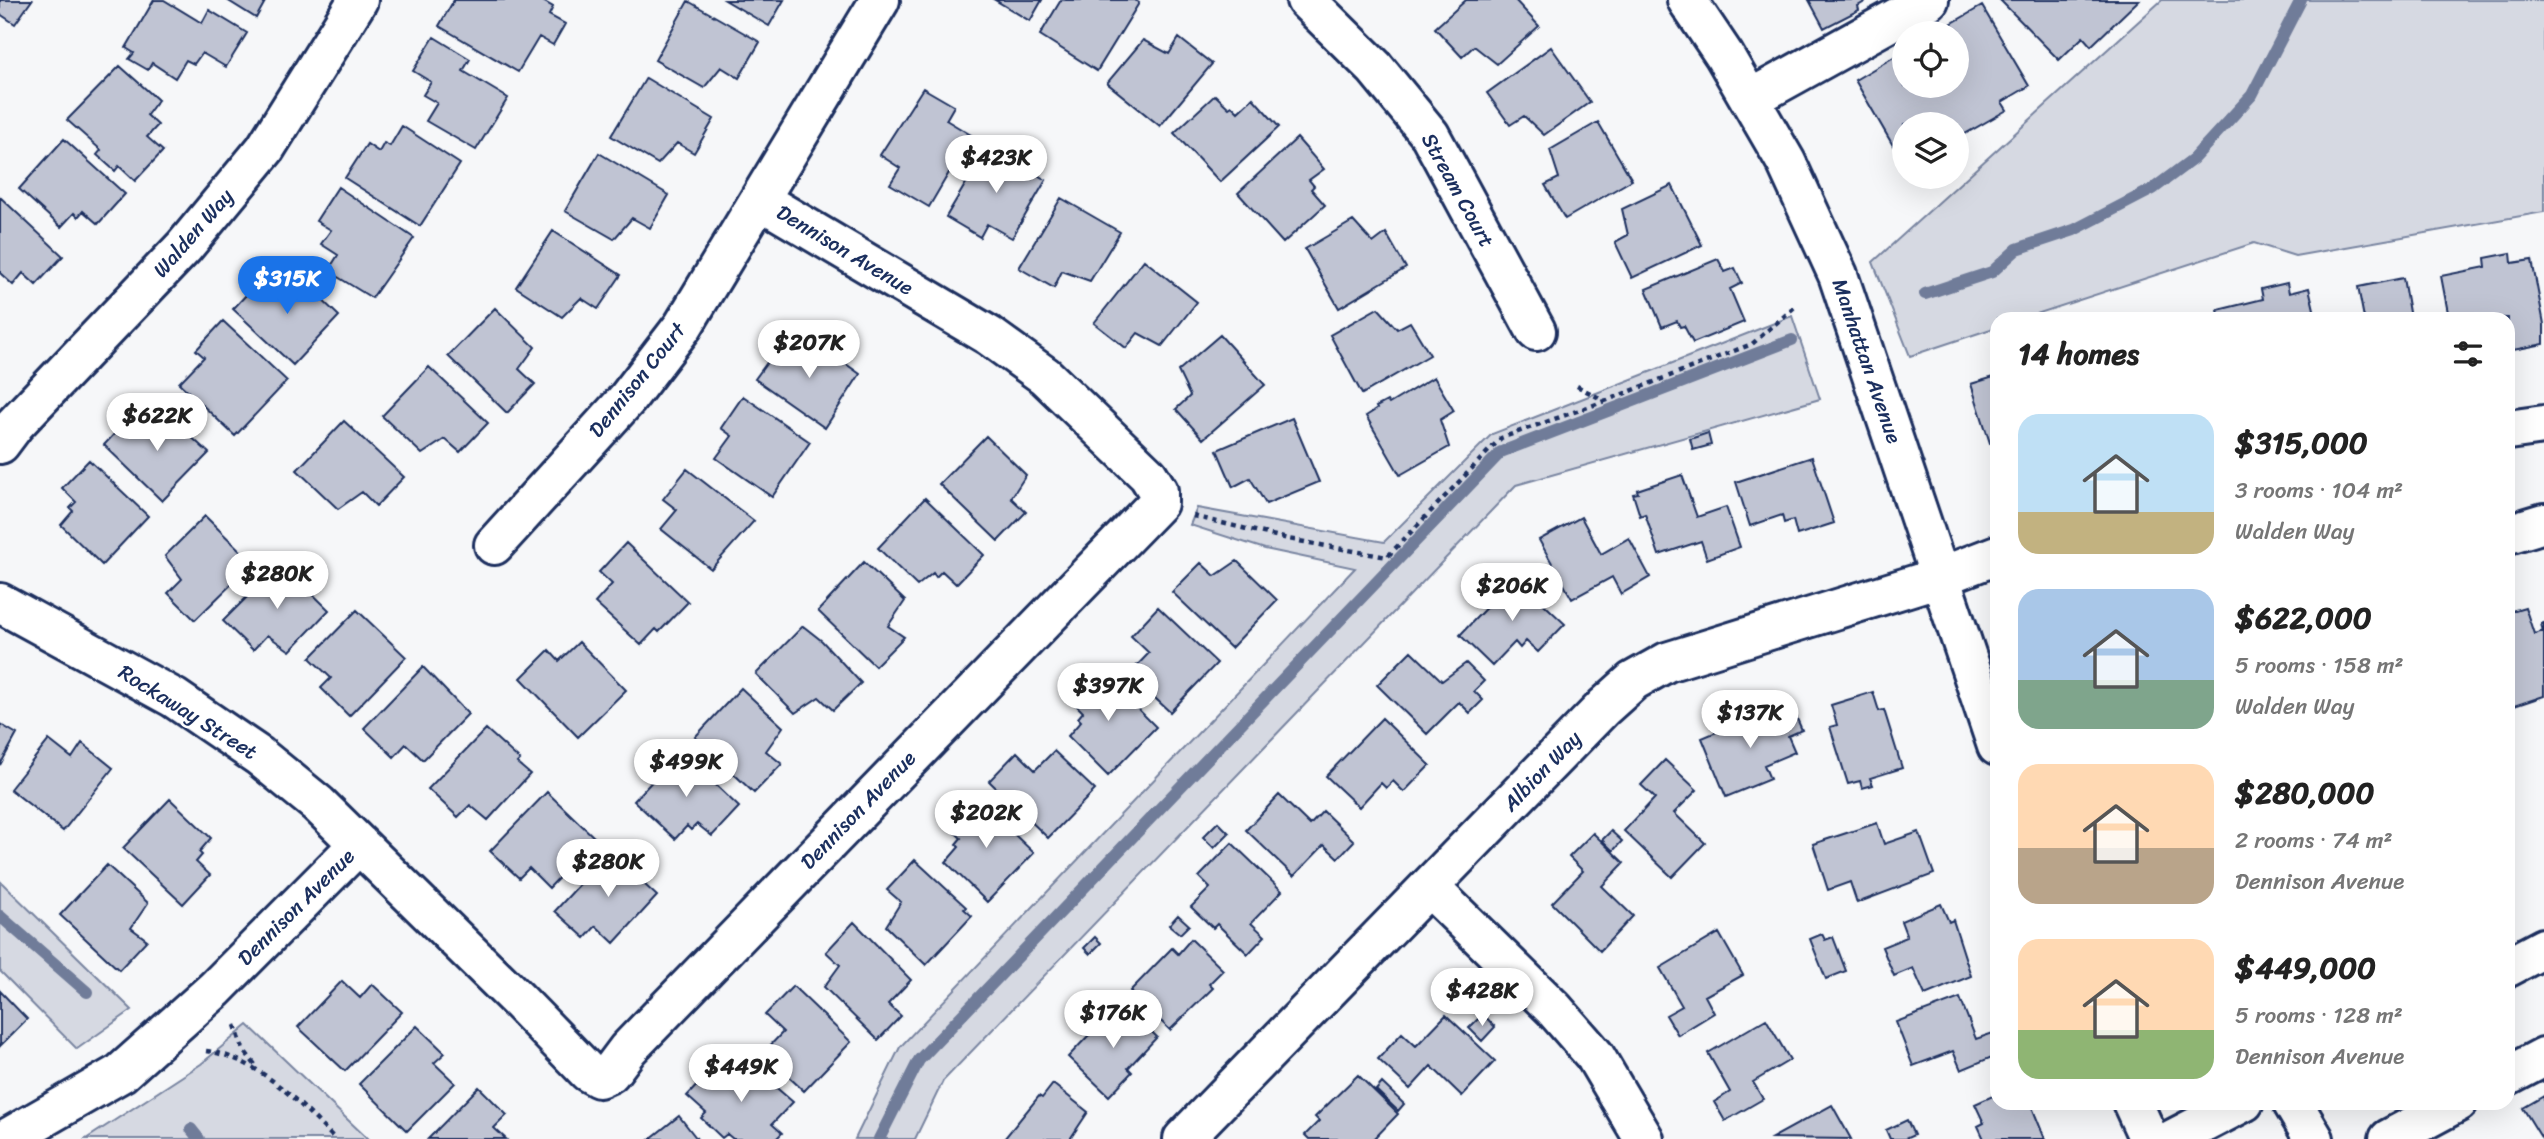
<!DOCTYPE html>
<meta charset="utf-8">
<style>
:root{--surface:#fff;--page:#f2f2f2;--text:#222;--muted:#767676;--accent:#1a73e8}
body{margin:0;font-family:Sriracha,sans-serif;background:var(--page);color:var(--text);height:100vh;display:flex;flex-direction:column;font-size:26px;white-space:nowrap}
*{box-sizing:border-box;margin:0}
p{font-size:23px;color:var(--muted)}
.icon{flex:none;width:38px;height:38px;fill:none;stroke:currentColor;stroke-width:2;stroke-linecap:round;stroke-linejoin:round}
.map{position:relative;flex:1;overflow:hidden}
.drawer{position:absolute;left:1990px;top:312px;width:525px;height:798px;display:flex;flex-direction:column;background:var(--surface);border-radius:21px;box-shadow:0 7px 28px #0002}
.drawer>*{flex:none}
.controls{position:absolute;left:1892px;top:21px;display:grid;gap:14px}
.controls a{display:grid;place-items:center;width:77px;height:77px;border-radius:50%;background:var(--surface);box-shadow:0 7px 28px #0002;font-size:35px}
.price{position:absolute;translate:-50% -60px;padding:0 16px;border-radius:24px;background:#fff;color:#222;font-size:23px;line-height:46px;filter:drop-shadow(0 2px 4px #0008)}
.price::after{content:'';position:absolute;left:50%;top:42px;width:21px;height:16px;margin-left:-10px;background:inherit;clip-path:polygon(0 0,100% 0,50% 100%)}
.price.active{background:var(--accent);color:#fff}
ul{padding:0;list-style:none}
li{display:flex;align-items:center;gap:21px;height:175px;padding:0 28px}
li span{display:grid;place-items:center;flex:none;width:196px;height:140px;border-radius:21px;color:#555}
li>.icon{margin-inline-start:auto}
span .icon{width:84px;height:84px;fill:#fffc;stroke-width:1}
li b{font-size:30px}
h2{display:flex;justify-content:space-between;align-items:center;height:84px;padding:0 28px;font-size:30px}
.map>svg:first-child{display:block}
</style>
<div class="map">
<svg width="2544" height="1139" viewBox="0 0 2544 1139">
<rect width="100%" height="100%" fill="#f6f7f9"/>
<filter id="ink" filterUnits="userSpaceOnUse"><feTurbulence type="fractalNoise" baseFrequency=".0143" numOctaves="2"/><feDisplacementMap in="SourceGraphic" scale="14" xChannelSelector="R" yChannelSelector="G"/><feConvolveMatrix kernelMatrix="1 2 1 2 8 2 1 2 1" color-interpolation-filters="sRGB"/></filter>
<g filter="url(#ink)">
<path fill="#d6d9e2" stroke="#7884a0" stroke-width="2" d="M2162 0H2544V212L2295 256 2254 243 2024 318H1997V327L1910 356 1873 262Z
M1792 316 1820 399 1516 485 943 1081 915 1139H855L900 1047 1355 568 1265 549 1190 525 1197 508 1384 542 1492 434Z
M0 881 132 1010 77 1049 0 971Z
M248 1025 368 1139H86L201 1064Z"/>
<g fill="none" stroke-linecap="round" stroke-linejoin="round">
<path stroke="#707c99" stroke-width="12" d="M1925 294 1992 272 2017 249 2074 230 2153 189 2193 159 2252 95 2301 0
M0 916 87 992
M191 1129 199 1139
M879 1139 919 1060 1501 452 1792 340"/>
</g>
<path fill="#c0c4d3" stroke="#1b2f5e" stroke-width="2" d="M0 0H32L15 24 0 14Z
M154 0H164L202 23 209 10 247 33 226 67 202 53 194 64 186 60 175 78 152 63 148 70 129 59 134 53 126 48Z
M227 0H266L256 18Z
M454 0H541L553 7 549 15 565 24 553 45 539 37 518 72 439 26Z
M725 0H784L769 26Z
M995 0H1042L1030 21Z
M1061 0H1135L1139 3 1097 71 1040 35Z
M1466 0H1515L1539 26 1497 64 1474 46 1462 57 1435 28Z
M1809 0H1868L1858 6 1859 10 1824 28Z
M2000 0H2139L2091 46 2083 37 2059 60Z
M688 1 760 42 739 78 721 67 704 88 655 60Z
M1982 6 2029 86 2002 102 2007 110 1956 139V124H1904L1902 161 1855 80 1904 51V86H1956V33H1935Z
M434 37 470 59 463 71 508 98 476 150 426 121 437 103 423 95 431 82 413 71Z
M1179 38 1212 64 1160 126 1107 83 1143 40 1169 54Z
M1551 47 1590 102 1544 135 1524 116 1510 125 1487 93Z
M120 66 158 100 147 115 158 125 147 137 163 151 135 181 119 166 115 171 97 155 101 150 67 120Z
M646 78 714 119 694 153 677 143 658 164 611 136Z
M923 88 954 106 946 120 971 135 929 207 890 184 900 168 880 155Z
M1215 95 1229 108 1232 106 1238 112 1253 98 1279 127 1220 182 1174 133Z
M1598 122 1632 180 1565 219 1545 185 1559 178 1550 150Z
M402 126 460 164 420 226 345 178 367 144 379 152 384 143 390 146Z
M1297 138 1324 169 1309 180 1314 186 1311 189 1325 205 1283 243 1238 193Z
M64 139 125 194 98 224 83 211 78 217 74 213 61 227 19 189Z
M988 146 1046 180 1012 238 987 224 980 237 946 217Z
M599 153 669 195 650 228 632 218 614 239 565 211Z
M1672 185 1702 245 1632 278 1615 242 1628 235 1622 209Z
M338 187 414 238 372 298 328 271 338 255 321 244 331 230 316 221Z
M0 197 63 256 36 285 23 273 13 285 0 273Z
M1061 198 1120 232 1090 281 1062 271 1054 288 1019 268Z
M1353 221 1373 243 1386 233 1406 268 1339 308 1305 249Z
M553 231 621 275 598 309 581 298 562 317 516 287Z
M2511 253 2512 263 2532 260 2544 324V344L2508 351V318H2449L2441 276 2486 267 2485 258Z
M1718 259 1725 272 1735 268 1742 283 1730 289 1744 322 1693 343 1684 326 1680 327 1677 321 1662 327 1646 289Z
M1144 260 1197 302 1162 346 1138 333 1126 348 1094 323Z
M293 272 339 316 293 365 233 309 261 279 274 292Z
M2403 278 2410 318H2364L2358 287Z
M2287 283 2289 293 2309 288 2316 318H2220L2218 310 2263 299 2261 289Z
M495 308 535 347 519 369 535 384 507 413 448 356Z
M1378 308 1397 329 1410 322 1430 355 1362 394 1330 335Z
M223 321 287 381 235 436 179 383 204 357 196 350Z
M1220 335 1265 385 1203 439 1176 409 1190 396 1178 371Z
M808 337 860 374 825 428 755 379 779 346 794 356Z
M429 367 488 423 460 452 445 439 422 454 382 416Z
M1997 376V441L1990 443 1971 384Z
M1434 377 1454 411 1440 420 1449 447 1400 475 1366 416 1377 409 1376 407 1387 401 1389 404Z
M743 396 810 442 772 497 716 458 732 436 721 428Z
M166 414 209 453 162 501 104 445 132 415 145 430Z
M1292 418 1319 482 1266 504 1250 478 1233 487 1217 450Z
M344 421 404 477 376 506 362 492 338 509 297 470Z
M1708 433 1711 445 1693 450 1690 439Z
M986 436 1026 475 1011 498 1026 512 998 541 939 484Z
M1812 457 1834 523 1797 535 1793 520 1784 523 1782 515 1750 526 1736 482Z
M89 460 148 516 102 565 61 525 73 511 70 508 76 502 62 488Z
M687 469 754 521 711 569 661 529 677 510 663 499Z
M1682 475 1697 517 1726 507 1740 547 1707 559 1701 541 1659 555 1645 514 1640 516 1633 494 1638 493 1637 490Z
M925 498 984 555 956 584 942 571 936 577 933 573 917 586 878 548Z
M205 516 253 563 195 620 168 593 182 579 165 556Z
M1581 517 1601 554 1629 538 1650 577 1621 594 1612 577 1572 599 1539 540Z
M626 543 688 602 659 632 656 629 641 645 595 603 612 584 599 572Z
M1237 561 1277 600 1231 648 1172 592 1201 563 1215 576Z
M864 562 905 601 888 626 904 637 875 666 818 611Z
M281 563 329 610 290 651 267 635 253 650 223 621Z
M1515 577 1565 624 1538 652 1526 641 1520 648 1515 642 1492 666 1460 635Z
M1158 607 1217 663 1170 712 1129 674 1149 653 1131 636Z
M2525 607 2534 634 2543 631 2541 624 2544 623V696L2508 708V612Z
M357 610 406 657 349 716 321 688 331 678 310 658Z
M803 626 822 641 861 683 833 710 819 697 795 713 756 674Z
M579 642 626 690 578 737 521 678 549 650 559 661Z
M1411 651 1442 681 1466 663 1484 681 1474 691 1483 700 1470 713 1459 702 1427 734 1377 685Z
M423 667 468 714 423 760 406 744 394 757 364 728Z
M1098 669 1156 727 1108 776 1068 736 1081 721 1078 718 1083 712 1070 699Z
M741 688 783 727 766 751 782 764 754 793 695 737Z
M1873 692 1879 711 1884 710 1902 768 1870 778 1873 785 1862 788 1860 781 1848 784 1830 727 1837 725 1831 705Z
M1781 712 1782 717 1794 712 1802 730 1788 736 1795 752 1764 765 1770 779 1726 797 1702 738 1747 719 1750 725Z
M1382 718 1430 765 1404 792 1393 781 1386 788 1381 783 1359 807 1326 776Z
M0 724 17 734 0 765Z
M486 729 520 760 517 763 530 774 488 820 470 805 458 817 428 789Z
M49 740 72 758 82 743 113 768 63 831 10 789Z
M680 751 739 807 712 836 697 824 691 830 687 826 675 839 634 801Z
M1054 751 1095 790 1048 838 989 781 1017 752 1035 770Z
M1665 760 1697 790 1674 813 1705 843 1672 877 1624 831 1655 798 1641 785Z
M547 792 596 839 549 888 529 868 519 878 490 851Z
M1279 795 1310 825 1323 811 1354 841 1338 858 1324 845 1294 876 1246 830Z
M975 797 1034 853 987 902 946 862 959 847 956 844 961 838 948 826Z
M170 799 211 838 199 852 202 855 196 862 210 875 183 904 123 848Z
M1218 822 1229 833 1214 848 1203 837Z
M1877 823 1884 844 1919 832 1934 874 1857 903 1850 882 1828 890 1813 844Z
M1611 831 1622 841 1613 851 1602 840Z
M1593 833 1624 863 1602 886 1633 916 1600 951 1552 903 1583 871 1569 857Z
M1232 843 1282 891 1251 923 1265 936 1248 954 1217 924 1213 928 1191 907 1210 888 1199 877Z
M612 849 647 881 644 884 657 896 614 943 596 926 585 938 555 911Z
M915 860 966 907 964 909 972 916 926 965 886 926 901 902 887 890Z
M107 865 148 903 131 928 147 940 119 970 60 915Z
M1941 904 1949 922 1953 920 1971 976 1925 995 1913 968 1894 976 1882 947 1907 937 1901 921Z
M1178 915 1189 925 1180 934 1169 925Z
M854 922 911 980 888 1004 901 1016 878 1040 824 987 840 965 826 952Z
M1719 933 1743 975 1705 996 1714 1013 1678 1035 1666 1015 1682 1006 1660 968Z
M1822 934 1825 940 1833 937 1846 971 1826 979 1810 939Z
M1095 937 1101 943 1090 954 1084 948Z
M1191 939 1223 970 1209 984 1213 988 1170 1030 1130 991 1172 948 1178 954Z
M342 981 360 998 372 984 402 1012 345 1071 298 1027Z
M793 986 851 1042 804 1091 763 1053 783 1032 765 1015Z
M0 991 27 1019 0 1046Z
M1960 998 1976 1039 1993 1033 1997 1055 1961 1070 1953 1051 1913 1066 1896 1022Z
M1126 1007 1157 1037 1128 1068 1132 1072 1109 1096 1068 1057 1108 1015 1113 1020Z
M1483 1014 1495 1027 1482 1041 1469 1028Z
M1446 1015 1495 1061 1462 1096 1431 1066 1410 1089 1378 1059 1402 1033 1416 1046Z
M1766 1019 1790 1060 1753 1082 1763 1099 1725 1121 1714 1102 1730 1092 1708 1053Z
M417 1026 445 1053 434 1063 455 1083 407 1131 359 1084Z
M749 1064 793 1102 772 1124 782 1133 776 1139H733L727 1134 722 1138 701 1118 706 1113 687 1096 715 1066 730 1080Z
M1358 1075 1398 1114 1374 1139H1309L1305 1135 1319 1121 1315 1117Z
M1382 1083 1404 1104 1398 1111 1376 1090Z
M1053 1084 1088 1112 1070 1139H1004L1039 1096 1042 1098Z
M479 1087 507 1115 494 1128 506 1139H428Z
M1997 1094V1102H2030L2045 1139H1984L1978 1126 1984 1123 1975 1104Z
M2544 1096V1139H2542L2523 1108Z
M1832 1105 1851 1139 1772 1138Z
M679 1116 697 1139H650Z
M1907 1120 1914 1135 1905 1139H1890L1886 1130Z"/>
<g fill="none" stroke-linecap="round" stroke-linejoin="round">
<g stroke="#1b2f5e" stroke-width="44">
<path id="minor" d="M1306 0 1375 68 1430 135 1536 331
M1687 0 1724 55 1786 162 1838 275 1997 746
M1750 99 1929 0
M2508 430 2544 425
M0 444 15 424 184 247 265 149 358 0
M2508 534 2544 523
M494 545 627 399 683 326 880 0
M0 603 174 698 259 756 318 804 518 1000 588 1072 599 1078 610 1073 628 1049 1158 503V491L1148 475 1045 376 988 335 760 200
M1429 887 1554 1009 1595 1056 1644 1139
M2508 967 2544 948
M2508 1076 2544 1057
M2132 1102 2149 1139
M2292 1102 2314 1139
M6 1139 121 1073 215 989 359 844
M1183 1139 1604 707 1633 681 1667 662 1940 577 1997 555
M2173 1139 2244 1102
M2389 1139 2458 1102"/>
</g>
<path stroke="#1b2f5e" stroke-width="4.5" stroke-dasharray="5 5" stroke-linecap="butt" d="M1577 386 1605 401 1752 344 1797 305
M1193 516 1288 539 1387 557 1501 438 1605 401
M235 1025 243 1049 256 1066
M206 1051C259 1058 299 1103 335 1139"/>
<use href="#minor" stroke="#fff" stroke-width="38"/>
</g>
</g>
<g text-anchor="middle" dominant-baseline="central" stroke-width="5" stroke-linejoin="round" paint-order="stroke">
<g font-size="21" fill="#1b2f5e" stroke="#fff">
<text transform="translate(1458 190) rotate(61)">Stream Court</text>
<text transform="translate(193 233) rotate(-49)">Walden Way</text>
<text transform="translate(845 250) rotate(31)">Dennison Avenue</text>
<text transform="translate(1867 361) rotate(71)">Manhattan Avenue</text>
<text transform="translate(637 380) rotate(-51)">Dennison Court</text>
<text transform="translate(188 712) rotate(32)">Rockaway Street</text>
<text transform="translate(1542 771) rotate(-46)">Albion Way</text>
<text transform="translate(858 810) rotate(-46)">Dennison Avenue</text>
<text transform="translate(296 907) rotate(-45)">Dennison Avenue</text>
</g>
</g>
</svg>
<div class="controls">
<a><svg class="icon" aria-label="locate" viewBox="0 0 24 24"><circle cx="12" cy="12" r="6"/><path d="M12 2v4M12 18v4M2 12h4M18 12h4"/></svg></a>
<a><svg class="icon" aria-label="layers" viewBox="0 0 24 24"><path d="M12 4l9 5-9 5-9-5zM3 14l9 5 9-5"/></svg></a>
</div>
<b class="price" style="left:996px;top:195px">$423K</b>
<b class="price active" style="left:287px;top:316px">$315K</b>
<b class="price" style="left:809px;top:380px">$207K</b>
<b class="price" style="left:157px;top:453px">$622K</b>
<b class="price" style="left:277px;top:611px">$280K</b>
<b class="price" style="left:1512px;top:623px">$206K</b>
<b class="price" style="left:1108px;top:723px">$397K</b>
<b class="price" style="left:1750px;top:750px">$137K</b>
<b class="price" style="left:686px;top:799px">$499K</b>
<b class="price" style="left:986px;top:850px">$202K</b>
<b class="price" style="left:608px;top:899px">$280K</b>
<b class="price" style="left:1482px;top:1028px">$428K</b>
<b class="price" style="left:1113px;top:1050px">$176K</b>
<b class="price" style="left:741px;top:1104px">$449K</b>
<section class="drawer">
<h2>14 homes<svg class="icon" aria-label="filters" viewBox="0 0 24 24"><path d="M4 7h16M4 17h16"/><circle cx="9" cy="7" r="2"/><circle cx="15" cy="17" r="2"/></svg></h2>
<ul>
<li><span style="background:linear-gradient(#bfe0f5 70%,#c2b280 0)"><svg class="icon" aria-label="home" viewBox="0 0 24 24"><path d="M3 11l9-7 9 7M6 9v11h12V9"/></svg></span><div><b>$315,000</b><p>3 rooms · 104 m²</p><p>Walden Way</p></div></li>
<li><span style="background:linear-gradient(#a9c7e8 65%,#7fa58c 0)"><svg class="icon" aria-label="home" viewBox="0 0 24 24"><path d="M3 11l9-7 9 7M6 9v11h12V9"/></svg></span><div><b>$622,000</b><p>5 rooms · 158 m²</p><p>Walden Way</p></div></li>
<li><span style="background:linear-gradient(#ffd9b3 60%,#b9a48a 0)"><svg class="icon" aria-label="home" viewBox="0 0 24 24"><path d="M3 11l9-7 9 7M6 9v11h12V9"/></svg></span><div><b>$280,000</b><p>2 rooms · 74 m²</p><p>Dennison Avenue</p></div></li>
<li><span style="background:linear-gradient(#ffd9b3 65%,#8fb573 0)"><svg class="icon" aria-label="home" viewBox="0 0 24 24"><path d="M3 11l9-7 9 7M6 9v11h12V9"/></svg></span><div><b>$449,000</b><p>5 rooms · 128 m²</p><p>Dennison Avenue</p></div></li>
</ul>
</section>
</div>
